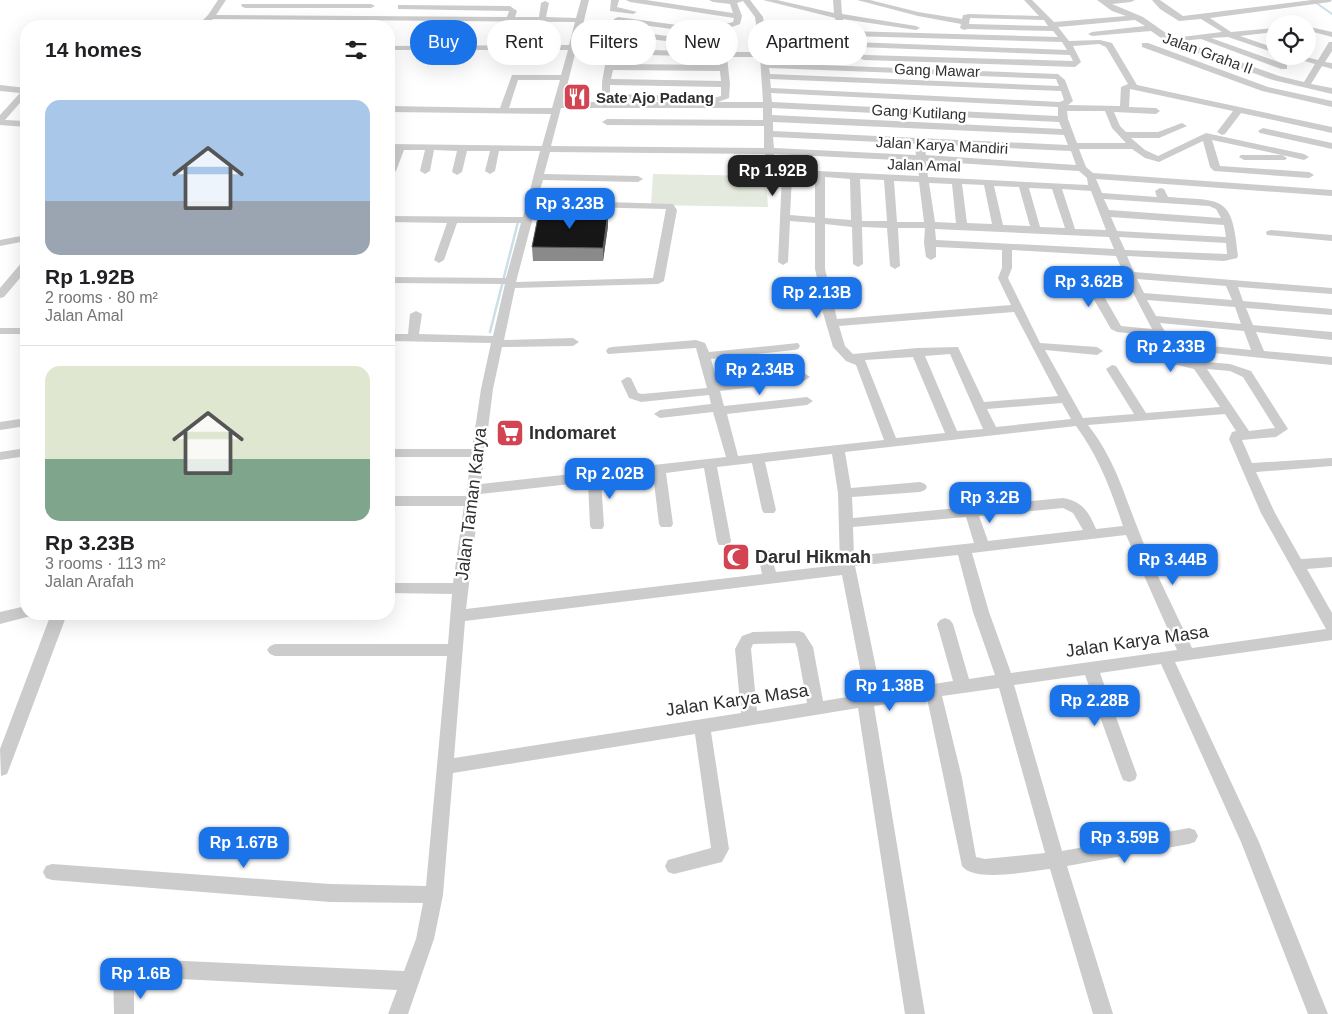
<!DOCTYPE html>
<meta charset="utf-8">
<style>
:root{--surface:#fff;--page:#f6f6f6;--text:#202124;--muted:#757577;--line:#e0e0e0;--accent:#1a73e8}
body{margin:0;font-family:Arial,sans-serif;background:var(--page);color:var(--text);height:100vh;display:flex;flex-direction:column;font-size:19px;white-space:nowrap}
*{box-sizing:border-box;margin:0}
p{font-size:16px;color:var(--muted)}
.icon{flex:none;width:28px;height:28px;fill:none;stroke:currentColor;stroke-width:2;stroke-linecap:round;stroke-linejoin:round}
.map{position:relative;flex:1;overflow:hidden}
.details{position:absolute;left:20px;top:20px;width:375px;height:600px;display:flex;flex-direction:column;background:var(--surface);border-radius:20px;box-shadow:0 5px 20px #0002}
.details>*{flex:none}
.guide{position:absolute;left:410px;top:20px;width:475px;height:45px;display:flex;gap:10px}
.fabs{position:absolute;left:1266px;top:15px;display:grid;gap:10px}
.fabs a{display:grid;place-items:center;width:50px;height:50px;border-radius:50%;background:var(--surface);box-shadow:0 5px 20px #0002;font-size:25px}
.price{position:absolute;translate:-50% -42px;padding:0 11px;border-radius:10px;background:var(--accent);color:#fff;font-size:16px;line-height:32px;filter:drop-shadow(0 1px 2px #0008)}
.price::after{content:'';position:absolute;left:50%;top:30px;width:15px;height:11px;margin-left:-8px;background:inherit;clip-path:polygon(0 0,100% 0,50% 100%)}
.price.on{background:#222;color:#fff}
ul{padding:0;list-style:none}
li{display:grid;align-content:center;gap:10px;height:265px;padding:0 25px}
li+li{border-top:1px solid var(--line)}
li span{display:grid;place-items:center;height:155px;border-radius:15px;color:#555}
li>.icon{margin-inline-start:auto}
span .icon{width:90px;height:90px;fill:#fffc;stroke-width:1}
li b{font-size:21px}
h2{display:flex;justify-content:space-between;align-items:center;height:60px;padding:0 25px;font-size:21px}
.pill{padding:0 18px;border-radius:22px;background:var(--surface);box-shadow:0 5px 20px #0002;font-size:18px;line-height:45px}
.pill.on{background:var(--accent);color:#fff}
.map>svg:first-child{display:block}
</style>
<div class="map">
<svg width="1332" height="1014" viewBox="0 0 1332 1014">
<rect width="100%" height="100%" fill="#fff"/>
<path fill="#e5eade" d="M653 174 766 176 768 207 651 205Z"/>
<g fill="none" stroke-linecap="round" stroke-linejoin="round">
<path stroke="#ccdee8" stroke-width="2" d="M1312 0 1332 14"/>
<path stroke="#ccdee8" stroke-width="2.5" d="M490 332 518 222"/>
<path fill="#ccc" fill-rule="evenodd" d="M218 0H226L216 15 507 17 509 11 398 9V5H401L510 6 517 11 515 17H539L541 3 545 1 549 3 546 17 576 18 581 0H589L577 49H608L614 19 618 17 729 32 730 46 728 52H760L755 17 743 1 737 3 742 16 740 24 729 28 710 24C716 19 725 25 733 22L734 18 630 2 626 0H646L733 13 730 4 713 2 709 0H750L763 17 769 63 1058 74 1065 80 1073 101 1068 105 1120 106 1121 87 1128 84 1106 47 1099 44 1073 46 1081 62 1075 67 864 60 854 56 850 49H806L805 47 809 45H847L839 33 835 18 763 0H777L834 13 833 0H841L842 14 916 26 920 28 916 30 843 19 847 31 1058 37 1053 31 968 29 964 30 960 28 961 24 918 16 857 0H870L918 12 962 19 963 15 969 14 1039 16 1024 0H1032L1054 22 1126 16 1112 11 1097 0H1135L1131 2 1112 4 1143 17 1173 38 1222 32 1201 19 1179 21 1160 9 1152 0H1160L1183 16 1312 0H1332L1330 2 1210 18 1231 32 1275 28V32L1240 36 1275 48V53L1228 37 1211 38 1287 65V69H1281L1201 39 1181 41 1279 76 1304 82 1315 64 1287 56H1302L1318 60 1329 42H1332V51L1325 62 1332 63V69L1322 66 1311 84 1332 88V94L1273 80 1167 42 1151 31 1092 36 1088 34 1092 32 1145 26 1135 20 1058 27 1069 41 1100 40 1112 43 1137 85 1332 127V133L1241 113 1225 134 1222 135 1217 132 1233 111 1130 89 1129 107 1156 108 1160 111 1156 114 1114 112 1120 126 1126 132H1158L1182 123 1187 126 1159 138H1131L1145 150 1158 156 1206 133 1304 154 1309 157 1304 160 1282 155 1287 158 1285 160H1244L1239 157 1241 155H1282L1212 140 1220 166 1309 172 1314 175 1309 178 1214 171 1210 167 1203 141 1159 162 1145 158 1132 149H1079L1086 167 1093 173 1332 190V196L1096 179 1102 193 1157 197 1155 191 1160 188 1164 189 1168 197C1224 201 1232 195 1238 256L1237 258 1224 261 1127 256 1134 272 1332 288V294L1238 287 1243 301 1332 309V315L1246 308 1253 325 1332 332V340L1256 332 1264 351 1332 357V365L1175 349 1181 358 1185 360 1230 364 1251 371 1288 429 1276 437 1242 440 1252 463 1332 458V466L1256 472 1275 513 1301 559 1332 557V567L1307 569 1332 613V640L1175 662 1259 842 1328 1014H1308L1241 842 1161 664 1100 673 1137 775 1135 780 1129 782 1123 780 1121 775 1085 675 1014 685 1062 851 1189 828 1195 830 1198 836 1195 842 1189 844 1067 866 1113 1014H1093L1050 869C1030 871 974 883 962 866L927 698 874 706 925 1014H905L858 708 711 732 729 849 722 862 674 874 668 872 665 866 668 860 711 848 695 734 453 773 443 895 434 939 408 1014H388L397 990 140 977 134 981V1014H114C114 987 108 966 140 959L404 971 416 939 423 903 330 902 52 880 46 878 43 872 46 866 52 864 330 884 426 886 447 656H275L270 654 267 650 270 646 275 644H448L452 594 389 593V583H453L464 506H389V496H466L471 457H389V449H472L481 389 491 343 389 341V334H408L410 314 416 311 422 314 419 334 493 336 505 284 389 283V277L506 278 521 223H457L444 260 439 263 434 260 447 223 389 222V216L523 217 540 151H499L495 171 490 174 485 171 490 151H467L462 172 457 175 452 172 457 151 434 150 430 171 425 174 420 171 425 150H404L396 171 391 174 389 173V165L395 150H389V144L542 146 551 114 389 112V106L500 108 512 75H561L568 50H389V46L569 45 575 22 213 19 205 26H197L208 15ZM970 18 1044 20 1048 26 969 24ZM621 22 722 36V43L620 30ZM619 35 721 48 720 52 616 49ZM850 36 1062 42 1067 50 853 42ZM857 47 1070 55 1073 61 865 55 860 52ZM575 54H607L602 82V99L705 102H563ZM615 54 719 57 720 65 614 64ZM727 57H760L763 102H718L729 98 730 84ZM769 68 1056 79 1059 86 770 74ZM613 70 720 71 721 81 611 79ZM770 79 1061 91 1064 100 1060 102 771 88ZM518 80H560L552 108H509ZM610 85 721 87V96L717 97 610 94ZM771 93 1058 107V116L772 102ZM561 108H763V120L607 119 602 122 607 125 764 126V148L551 146ZM772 108 1059 122 1062 129 772 115ZM1067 111H1105L1112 128 1126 143H1077L1068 119ZM773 122 1064 135 1068 145 773 131ZM773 137 1071 151 1076 165 926 155 925 149 920 146 915 149 916 155 774 148ZM550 152 765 154C765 168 766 175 782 175L778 262 783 265 788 262 790 221 815 223V269L819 287 821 306 833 347 846 361 856 365 884 440 738 456 727 414 807 405 813 401 807 397 724 406 720 391 804 381 810 377 804 373 718 384 711 359 794 350 798 349 800 346 798 343 709 352 705 343 696 340 612 347 608 348 606 351 608 354 696 348 707 388 642 394 638 393 631 378 627 377 621 381 629 398 641 402 709 395 711 404 660 410 654 414 660 418 713 412 726 457 481 484 493 389 502 347 573 346 579 342 573 338 504 340 515 288 658 284 664 281 677 210 673 204 537 200 543 180 638 182 643 179 638 176 544 174ZM774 154 917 161 919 176 777 169 775 167ZM926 161 1079 171 1087 178 1088 185 928 177ZM792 176 815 177V217L790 215ZM825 177 850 179 851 220 825 218ZM860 179 884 180 887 221H862ZM894 181 919 182 924 222H897ZM929 183 952 184 956 223 935 222ZM962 184 984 185 992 224 967 223ZM994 186 1019 187 1030 226 1003 225ZM1029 188 1052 189 1065 228 1040 227ZM1062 189 1091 191 1106 230 1075 229ZM1104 199 1209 206 1216 209 1221 218 1109 210ZM536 206 666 209 653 278 516 282ZM1111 217 1224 225 1226 237 1117 231ZM825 224 852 227 853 264 858 267 863 264 862 227 887 228 890 266 895 269 900 266 898 228H925L924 243 926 257 931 260 936 257V247L1002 250V268L998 278 1011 305 837 319 825 269ZM935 229 1109 237 1114 249 936 240ZM1119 237 1226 243 1227 254 1125 250ZM1012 250 1116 256 1126 279 1095 280 1091 281 1086 286 1111 329 1117 332 1156 336 1173 364 1194 369 1220 407 1146 413 1116 366 1112 365 1106 369 1134 414 1083 418 1045 350 1097 355 1103 351 1097 347 1040 343 1008 278 1012 268ZM1137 279 1226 286 1232 300 1144 293ZM1129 285 1152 329 1121 326 1098 286ZM1147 300 1235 307 1241 324 1156 316ZM1014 312 1058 396 984 402 958 347 917 348 853 354 845 346 839 326ZM1160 323 1244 331 1251 350 1171 342ZM950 354 983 429 957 431 925 356ZM913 357 945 433 896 438 865 360ZM1207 369 1230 371 1243 377 1275 428 1249 431ZM1062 403 1071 419 996 427 987 409ZM1225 414 1236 431 1232 432 1229 439 1261 513 1326 629 1192 648C1174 608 1153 569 1138 529 1122 489 1115 460 1088 425ZM1076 426C1100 459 1110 488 1123 526L1096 529C1089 512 1082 501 1063 498L853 518 852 497 920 492 925 490 927 487 925 484 920 482 851 488 845 452ZM832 454 838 493 840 565 776 572 770 551 765 550 760 551 758 555 762 574 466 609 480 494 588 482 590 526 592 529H602L604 526 601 480 653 474 659 524 661 527H671L673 524 666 473 704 468 717 541 719 545H729L731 541 717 467 752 463 762 510 764 513H774L776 510 765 462ZM1063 508 1073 513 1083 530 988 541 979 516ZM966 517 974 543 854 556 853 527ZM1126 535 1177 650 1011 673 989 612 972 553ZM958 555 973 612 995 675 969 679 953 624 950 620 945 618 940 620 937 624 953 681 881 692 855 566ZM842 575 865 694 823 701 813 647 804 633 799 631 753 632 742 636 735 649 741 713 454 758 465 621ZM795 643 797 648 807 703 757 711 751 649 753 644ZM999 688 1045 853 985 859 976 857 962 778 942 696Z
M611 0H619L617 7 637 12 633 14 610 11Z
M242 4H371L375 6 371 8H245L241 6Z
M1310 27 1332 32V37L1310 31Z
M1142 43H1148L1268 87 1332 101V107L1262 91 1142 47Z
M0 85 26 88V96L5 120 26 121V127L0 125V115L20 93 0 91Z
M1263 128 1332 143V149L1260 133 1258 131Z
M1271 230 1332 235V241L1267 235 1266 233 1267 231Z
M26 235V241L0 246V240Z
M26 261V271L4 297 0 298V288L22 262Z
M0 328H26V334H0Z
M26 418V426L0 430V422Z
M26 448V456L0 460V452Z
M26 606V614H33L31 616 0 624V612Z
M51 614H67L9 769 7 774 1 776 0 749Z"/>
</g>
<path fill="#8a8a8a" d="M608 226 603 261H533L532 247Z"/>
<path fill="#5c5c5c" d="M608 213V226L603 261V248Z"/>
<path fill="#161616" stroke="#5c5c5c" d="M539 212 608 213 603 248 532 247Z"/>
<defs>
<g id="restaurant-square" transform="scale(1.4375)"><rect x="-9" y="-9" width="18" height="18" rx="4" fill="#d34352" stroke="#fff"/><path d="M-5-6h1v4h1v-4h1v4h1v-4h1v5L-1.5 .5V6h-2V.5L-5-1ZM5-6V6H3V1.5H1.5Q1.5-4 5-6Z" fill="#fff"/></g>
<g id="supermarket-square" transform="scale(1.4375)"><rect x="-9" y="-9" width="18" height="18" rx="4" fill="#d34352" stroke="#fff"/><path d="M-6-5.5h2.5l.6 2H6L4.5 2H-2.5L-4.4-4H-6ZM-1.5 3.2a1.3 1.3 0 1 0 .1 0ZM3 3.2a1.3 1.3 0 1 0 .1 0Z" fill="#fff"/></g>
<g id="mosque-square" transform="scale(1.4375)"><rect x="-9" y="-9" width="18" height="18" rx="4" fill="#d34352" stroke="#fff"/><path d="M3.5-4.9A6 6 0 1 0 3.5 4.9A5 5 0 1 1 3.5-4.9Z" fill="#fff"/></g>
</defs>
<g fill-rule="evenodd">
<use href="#restaurant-square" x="577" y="97"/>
<use href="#supermarket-square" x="510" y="433"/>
<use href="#mosque-square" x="736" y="557"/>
</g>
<g text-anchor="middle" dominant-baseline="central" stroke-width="5" stroke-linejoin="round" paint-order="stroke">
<g font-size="15" fill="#2f2f2f" stroke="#fff">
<text transform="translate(1208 53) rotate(20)">Jalan Graha II</text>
<text transform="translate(937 70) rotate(2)">Gang Mawar</text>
<text transform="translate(919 112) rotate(3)">Gang Kutilang</text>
<text transform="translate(942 145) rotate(3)">Jalan Karya Mandiri</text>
<text transform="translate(924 165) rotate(2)">Jalan Amal</text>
</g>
<g font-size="15" font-weight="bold" fill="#2f2f2f" stroke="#fff" text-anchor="start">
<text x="596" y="97">Sate Ajo Padang</text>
</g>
<g font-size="18" font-weight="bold" fill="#2f2f2f" stroke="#fff" text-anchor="start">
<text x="529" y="433">Indomaret</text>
<text x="755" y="557">Darul Hikmah</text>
</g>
<g font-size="18" fill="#2f2f2f" stroke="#fff">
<text transform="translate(471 504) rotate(-83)">Jalan Taman Karya</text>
<text transform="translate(1137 641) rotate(-8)">Jalan Karya Masa</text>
<text transform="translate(737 700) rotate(-8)">Jalan Karya Masa</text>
</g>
</g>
</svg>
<div class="fabs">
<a><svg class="icon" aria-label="locate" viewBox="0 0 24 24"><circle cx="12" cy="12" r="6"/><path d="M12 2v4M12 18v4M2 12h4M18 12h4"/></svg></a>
</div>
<b class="price on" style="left:773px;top:197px">Rp 1.92B</b>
<b class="price" style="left:570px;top:230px">Rp 3.23B</b>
<b class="price" style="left:1089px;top:308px">Rp 3.62B</b>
<b class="price" style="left:817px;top:319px">Rp 2.13B</b>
<b class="price" style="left:1171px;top:373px">Rp 2.33B</b>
<b class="price" style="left:760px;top:396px">Rp 2.34B</b>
<b class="price" style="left:610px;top:500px">Rp 2.02B</b>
<b class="price" style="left:990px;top:524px">Rp 3.2B</b>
<b class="price" style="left:1173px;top:586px">Rp 3.44B</b>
<b class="price" style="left:890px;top:712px">Rp 1.38B</b>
<b class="price" style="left:1095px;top:727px">Rp 2.28B</b>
<b class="price" style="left:1125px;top:864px">Rp 3.59B</b>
<b class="price" style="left:244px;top:869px">Rp 1.67B</b>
<b class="price" style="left:141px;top:1000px">Rp 1.6B</b>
<div class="guide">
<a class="pill on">Buy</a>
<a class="pill">Rent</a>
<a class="pill">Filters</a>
<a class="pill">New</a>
<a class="pill">Apartment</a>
</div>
<section class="details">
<h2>14 homes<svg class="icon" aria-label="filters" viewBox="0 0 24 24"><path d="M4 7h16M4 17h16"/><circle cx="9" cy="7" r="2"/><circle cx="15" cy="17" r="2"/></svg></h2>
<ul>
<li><span style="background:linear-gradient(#a9c7e8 65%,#9aa5b1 0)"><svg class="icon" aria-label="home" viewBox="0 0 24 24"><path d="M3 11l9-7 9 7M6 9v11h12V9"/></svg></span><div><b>Rp 1.92B</b><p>2 rooms · 80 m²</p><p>Jalan Amal</p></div></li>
<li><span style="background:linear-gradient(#dfe7d0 60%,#7fa58c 0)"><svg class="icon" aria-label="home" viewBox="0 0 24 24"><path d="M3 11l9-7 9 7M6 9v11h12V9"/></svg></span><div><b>Rp 3.23B</b><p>3 rooms · 113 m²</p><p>Jalan Arafah</p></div></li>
</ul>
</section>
</div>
